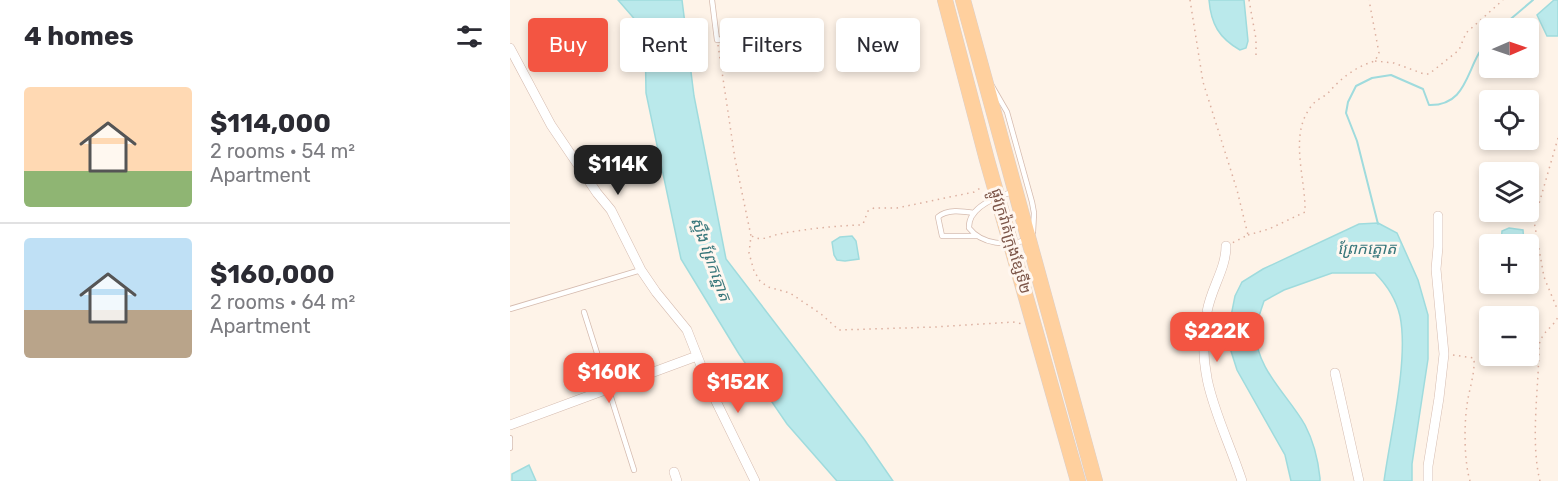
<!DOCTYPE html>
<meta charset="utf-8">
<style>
:root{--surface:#fff;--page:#f2f2f3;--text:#2b2b33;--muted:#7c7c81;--line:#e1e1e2;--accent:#f35542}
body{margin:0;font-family:Rubik,"Noto Sans Khmer",sans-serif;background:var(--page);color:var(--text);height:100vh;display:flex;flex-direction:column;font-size:22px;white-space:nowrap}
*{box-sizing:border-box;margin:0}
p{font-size:20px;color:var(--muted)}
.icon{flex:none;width:33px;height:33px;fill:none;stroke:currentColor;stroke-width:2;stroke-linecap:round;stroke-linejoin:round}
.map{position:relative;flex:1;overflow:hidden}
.sheet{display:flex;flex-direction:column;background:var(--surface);width:510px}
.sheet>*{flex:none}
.top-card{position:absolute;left:18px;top:18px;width:570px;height:54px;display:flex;gap:12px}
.needle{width:39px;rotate:88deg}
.buttons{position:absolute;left:969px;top:18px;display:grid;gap:12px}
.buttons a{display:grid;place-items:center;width:60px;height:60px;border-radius:6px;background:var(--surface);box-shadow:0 3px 9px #0003;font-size:30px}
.price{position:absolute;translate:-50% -51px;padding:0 14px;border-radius:12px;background:var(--accent);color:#fff;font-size:20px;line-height:39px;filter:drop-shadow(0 2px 3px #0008)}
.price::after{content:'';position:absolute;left:50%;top:36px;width:18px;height:14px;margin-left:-9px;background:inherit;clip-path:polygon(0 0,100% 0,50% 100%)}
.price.on{background:#222;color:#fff}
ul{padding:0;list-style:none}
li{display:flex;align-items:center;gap:18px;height:150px;padding:0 24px}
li+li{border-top:2px solid var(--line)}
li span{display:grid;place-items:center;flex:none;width:168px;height:120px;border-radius:6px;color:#555}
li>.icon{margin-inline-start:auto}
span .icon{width:72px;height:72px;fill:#fffc;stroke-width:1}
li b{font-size:26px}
h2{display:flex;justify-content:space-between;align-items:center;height:72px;padding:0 24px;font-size:26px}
.tag{padding:0 21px;border-radius:6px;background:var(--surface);box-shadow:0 3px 9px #0003;font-size:21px;line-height:54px}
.tag.on{background:var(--accent);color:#fff}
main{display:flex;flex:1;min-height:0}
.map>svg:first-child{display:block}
</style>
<main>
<section class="sheet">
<h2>4 homes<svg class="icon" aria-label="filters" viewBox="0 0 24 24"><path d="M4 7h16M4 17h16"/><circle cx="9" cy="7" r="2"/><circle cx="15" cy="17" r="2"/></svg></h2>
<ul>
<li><span style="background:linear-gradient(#ffd9b3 70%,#8fb573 0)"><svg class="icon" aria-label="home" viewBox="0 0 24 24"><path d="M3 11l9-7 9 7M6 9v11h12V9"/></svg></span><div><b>$114,000</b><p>2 rooms · 54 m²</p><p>Apartment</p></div></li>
<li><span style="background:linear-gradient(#bfe0f5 60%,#b9a48a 0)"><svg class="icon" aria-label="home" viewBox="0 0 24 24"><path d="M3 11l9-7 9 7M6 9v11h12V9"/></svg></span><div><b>$160,000</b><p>2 rooms · 64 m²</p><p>Apartment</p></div></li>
</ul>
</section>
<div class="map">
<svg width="1048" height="481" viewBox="0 0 1048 481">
<rect width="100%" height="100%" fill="#fef3e8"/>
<path fill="#bae9eb" stroke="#9fdbdd" stroke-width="1.5" d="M108 0H172L184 96 216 259 354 439 383 481H327L277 424 229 354 171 259 136 93 135 31Z
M699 0H734L738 41 736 48 730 50C709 38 701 24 699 0Z
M1044 0H1048V36H1037L1027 15Z
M868 223 887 233 908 280 918 315V359L902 464V481H874C880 436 899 360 890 316 886 299 877 285 865 273H822L774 290 754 301C751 311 746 321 746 332 745 368 778 395 795 425 804 442 808 459 810 478V481H781L775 455 727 370 721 351 720 321 725 296 732 282 753 269 849 224Z
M999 228 1013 230 1014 244H991L992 231Z
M342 236 346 241 349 259 335 261 327 260 324 255 322 242 330 237Z
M19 465 26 481H2V474Z"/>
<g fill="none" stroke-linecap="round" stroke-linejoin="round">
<path stroke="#9fdbdd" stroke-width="2" d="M990 28 1023 0
M868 224 847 141 836 113 838 102 846 86 862 78 881 75 913 89 919 105C961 106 955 62 980 39"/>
<g stroke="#d5bbaf" stroke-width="6">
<path id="service" d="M202 0 207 40 287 28
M482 86 497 112 522 202 524 213 523 232
M502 192C486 197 458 207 459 228 472 245 498 246 516 240
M464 213C452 211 437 209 428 217L432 236H467
M0 309 131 270
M74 312 124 470
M0 438V448"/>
</g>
<g stroke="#d5bbaf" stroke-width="10">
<path id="minor" d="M0 48 41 125 87 193 101 210 131 270 146 292 177 330 201 391 245 481
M716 246C716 269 701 288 697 312 684 379 712 420 732 481
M825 373 849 481
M0 425 187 356
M164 472 167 481
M918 481V466L929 398 934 354 926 269 928 247V216"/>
</g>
<g stroke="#dacfcc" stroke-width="16">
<path id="primary" d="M435 0 477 160 568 481
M453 0 585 481"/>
</g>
<path stroke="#dcaf9f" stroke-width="1.5" stroke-dasharray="1.5 4.5" stroke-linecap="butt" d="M680 0 693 82 727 190 738 235 722 243
M739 0 746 39V57
M208 45 225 159 241 236 239 253 244 271 250 281 258 287 280 293 311 314 329 330 425 327 503 322 513 324
M865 61 884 63 914 74H919L949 50 956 33 993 0
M1048 138 1024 221 1034 277 1048 311
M738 235 759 229 795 212C796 177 777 132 804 103 809 98 816 96 819 92 831 78 847 66 865 61L869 53 859 0
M242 236C251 242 260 236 269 234 296 229 323 226 350 225L353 224 358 211 364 208H387L464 192 472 187
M943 355 964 358C965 375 959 389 957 405 954 425 954 461 960 481
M1030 481C1020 441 1029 387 1029 345 1033 330 1041 330 1048 317"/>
<use href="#service" stroke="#fff" stroke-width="4.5"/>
<use href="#minor" stroke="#fff" stroke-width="9"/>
<use href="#primary" stroke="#ffd09e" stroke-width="15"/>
</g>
<g text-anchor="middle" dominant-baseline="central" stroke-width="6" stroke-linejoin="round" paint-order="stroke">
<g font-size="15" fill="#7c5548" stroke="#fff7f0">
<text transform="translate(501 241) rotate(74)">ផ្លូវក្រវ៉ាត់ក្រុងខ្សែទី២</text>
</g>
<g font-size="16" font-style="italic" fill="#38777b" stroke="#fff7f0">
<text x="857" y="248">ព្រែកត្នោត</text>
<text transform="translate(201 259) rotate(70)">ស្ទឹង ព្រែកត្នោត</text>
</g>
</g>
</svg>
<div class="buttons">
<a><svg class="needle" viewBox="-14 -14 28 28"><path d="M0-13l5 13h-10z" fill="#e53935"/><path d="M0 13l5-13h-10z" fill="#7c7c81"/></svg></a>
<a><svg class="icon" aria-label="locate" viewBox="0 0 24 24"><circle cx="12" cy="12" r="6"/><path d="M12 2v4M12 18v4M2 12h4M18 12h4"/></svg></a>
<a><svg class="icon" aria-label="layers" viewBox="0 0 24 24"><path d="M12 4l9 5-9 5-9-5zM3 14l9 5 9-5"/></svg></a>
<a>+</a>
<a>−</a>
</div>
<b class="price on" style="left:108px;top:196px">$114K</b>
<b class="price" style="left:707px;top:363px">$222K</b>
<b class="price" style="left:99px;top:404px">$160K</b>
<b class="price" style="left:228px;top:414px">$152K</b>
<div class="top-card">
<a class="tag on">Buy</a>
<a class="tag">Rent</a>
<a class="tag">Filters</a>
<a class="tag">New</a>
</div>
</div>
</main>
